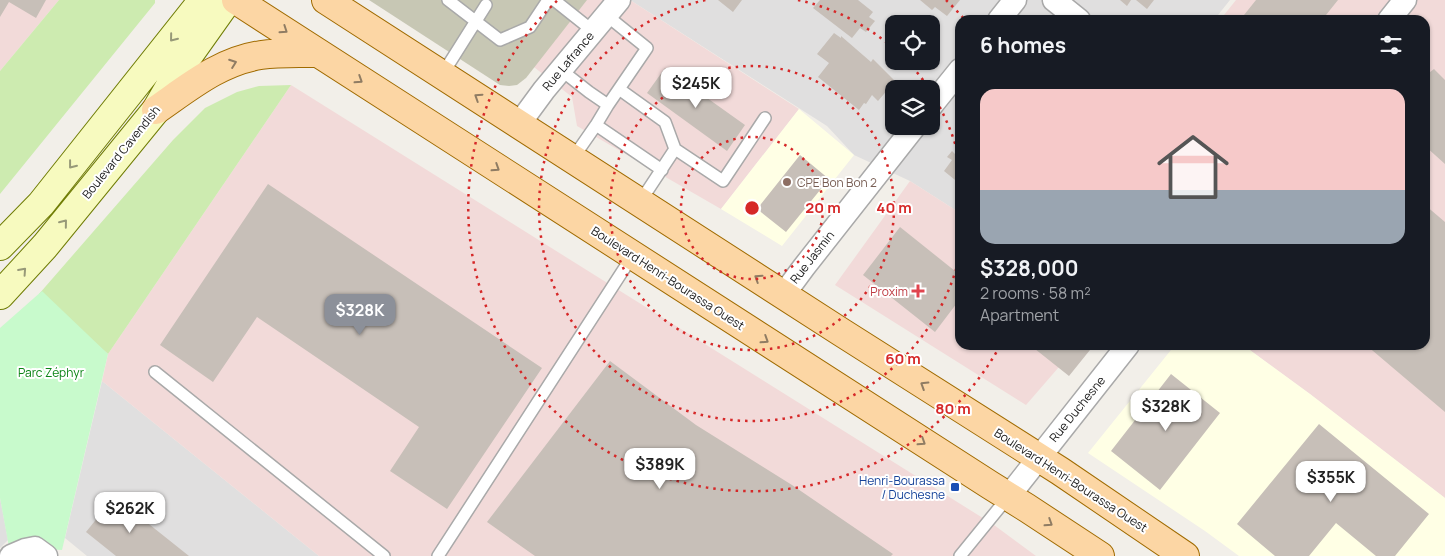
<!DOCTYPE html>
<meta charset="utf-8">
<style>
:root{--surface:#171b24;--page:#242831;--text:#f1f3f6;--muted:#9ea1a6;--line:#363941;--accent:#8c9099}
body{margin:0;font-family:Manrope,sans-serif;background:var(--page);color:var(--text);height:100vh;display:flex;flex-direction:column;font-size:19px;white-space:nowrap}
*{box-sizing:border-box;margin:0}
p{font-size:16px;color:var(--muted)}
.icon{flex:none;width:28px;height:28px;fill:none;stroke:currentColor;stroke-width:2;stroke-linecap:round;stroke-linejoin:round}
.map{position:relative;flex:1;overflow:hidden}
.panel{position:absolute;left:955px;top:15px;width:475px;height:335px;display:flex;flex-direction:column;background:var(--surface);border-radius:15px;box-shadow:0 1px 4px #0004}
.panel>*{flex:none}
.fabs{position:absolute;left:885px;top:15px;display:grid;gap:10px}
.fabs a{display:grid;place-items:center;width:55px;height:55px;border-radius:10px;background:var(--surface);box-shadow:0 1px 4px #0004;font-size:25px}
.price{position:absolute;translate:-50% -42px;padding:0 11px;border-radius:10px;background:#fff;color:#222;font-size:16px;line-height:32px;filter:drop-shadow(0 1px 2px #0008)}
.price::after{content:'';position:absolute;left:50%;top:30px;width:15px;height:11px;margin-left:-8px;background:inherit;clip-path:polygon(0 0,100% 0,50% 100%)}
.price.on{background:var(--accent);color:#fff}
ul{padding:0;list-style:none}
li{display:grid;align-content:center;gap:10px;height:265px;padding:0 25px}
li+li{border-top:1px solid var(--line)}
li span{display:grid;place-items:center;height:155px;border-radius:15px;color:#555}
li>.icon{margin-inline-start:auto}
span .icon{width:90px;height:90px;fill:#fffc;stroke-width:1}
li b{font-size:21px}
h2{display:flex;justify-content:space-between;align-items:center;height:60px;padding:0 25px;font-size:21px}
.map>svg:first-child{display:block}
</style>
<div class="map">
<svg width="1445" height="556" viewBox="0 0 1445 556">
<rect width="100%" height="100%" fill="#f2efe9"/>
<path fill="#e0dfdf" fill-rule="evenodd" d="M630 0H1230L1214 20H960V213L910 181 854 155 827 126ZM894 24H931V61H894ZM894 89H931V126H894Z
M102 381 319 556H87L65 538Z
M0 498 8 540 0 548Z"/>
<path fill="#f2dad9" d="M0 0H59L0 71Z
M394 0H630L799 109 721 209 577 126 572 97 525 60Z
M1236 0H1445V498L1310 394 1243 345H1425V20H1220Z
M291 85 994 525 1036 556H319L102 381 108 354Z
M910 181 960 213V345H1078L1026 405 835 285Z"/>
<path fill="#ffffe5" d="M799 109 854 155 782 246 721 209Z
M1175 345H1243L1310 394 1445 498V556H1239L1205 531 1088 453Z"/>
<path fill="#c7c7b4" d="M369 0H587L526 78 517 85 509 86 500 85Z"/>
<path fill="#cdebb0" d="M59 0H155V3L0 194V71Z
M291 85 108 354 39 294 173 140 205 108 237 92 259 86Z"/>
<path fill="#c8facc" d="M42 291 108 354 62 550 9 547 0 498V328Z"/>
<path fill="#c7bfb8" d="M0 0H46L36 18 9 2 0 17Z
M718 0H742L733 12Z
M820 0H858L873 12 869 17 875 21 866 32 860 28 852 38 813 8Z
M920 0H960L947 16 935 7 932 10Z
M1120 0H1131L1127 6Z
M1136 0H1154L1147 9Z
M1256 0H1338L1322 20H1240Z
M834 33 841 38V36L871 62 873 59 895 81 878 101 872 95 866 104 864 103 859 110 818 77 829 63 817 54Z
M665 68 745 125 727 151 647 93Z
M1434 69 1445 80V164L1425 146V76Z
M960 150V184L944 171 952 160 947 157 952 151 956 155Z
M800 155 829 179 786 232 757 209Z
M268 184 542 368 447 509 390 471 419 427 257 317 213 382 160 345Z
M1425 205 1445 222V412L1366 345H1425Z
M900 227 960 275V299L935 332 863 275Z
M1030 345H1094L1069 376Z
M610 361 696 425 792 485 893 554 891 556H535L487 522Z
M1171 374 1220 413 1160 490 1111 451Z
M1319 424 1429 514 1395 556H1376L1336 523 1309 556H1275L1237 524Z
M115 496 135 513 189 556H116L86 532Z"/>
<g fill="none" stroke-linecap="round" stroke-linejoin="round">
<g stroke="#a9a9a9" stroke-width="14">
<path id="lane" d="M448 0 500 40 530 27 548 0
M554 0 593 31
M606 15 647 48 608 105 596 125 662 170
M561 70 589 92 608 105
M442 75 486 5
M619 89 665 122 675 149 640 202
M675 149 723 181 765 118
M573 158 596 125
M155 372 384 556
M438 556 633 255
M960 556 1008 497"/>
</g>
<g stroke="#a9a9a9" stroke-width="25">
<path id="street" d="M1054 0 1079 20
M999 20 1015 0
M1389 20 1405 0
M931 106 960 70
M519 124 544 90 619 0
M784 294 804 267 915 126
M1008 497 1128 345
M11 556 25 550 35 548 46 556"/>
</g>
<g stroke="#707d05" stroke-width="30">
<path id="secondary" d="M0 246 41 204 203 0
M0 295 45 246 156 110 184 62 228 0"/>
</g>
<g stroke="#a06b00" stroke-width="30">
<path id="primary" d="M236 0 990 485 1027 508 1100 556
M326 0 841 332 1060 471 1185 556
M156 110C188 88 220 61 261 55 279 52 299 53 318 53"/>
</g>
<use href="#lane" stroke="#fff" stroke-width="11"/>
<use href="#street" stroke="#fff" stroke-width="22"/>
<use href="#secondary" stroke="#f7fabf" stroke-width="28"/>
<use href="#primary" stroke="#fcd6a4" stroke-width="28"/>
</g>
<defs><path id="oneway-chevron" d="M-2-3.5L2.5 0L-2 3.5" fill="none" stroke-width="1.6" stroke-linecap="round" stroke-linejoin="round" transform="scale(1.25)"/></defs>
<g stroke="#8f7c63">
<use href="#oneway-chevron" transform="translate(284 30) rotate(34)"/>
<use href="#oneway-chevron" transform="translate(233 63) rotate(-20)"/>
<use href="#oneway-chevron" transform="translate(359 80) rotate(33)"/>
<use href="#oneway-chevron" transform="translate(478 97) rotate(-147)"/>
<use href="#oneway-chevron" transform="translate(496 168) rotate(33)"/>
<use href="#oneway-chevron" transform="translate(758 278) rotate(-147)"/>
<use href="#oneway-chevron" transform="translate(765 340) rotate(33)"/>
<use href="#oneway-chevron" transform="translate(924 385) rotate(-148)"/>
<use href="#oneway-chevron" transform="translate(922 442) rotate(33)"/>
<use href="#oneway-chevron" transform="translate(1049 523) rotate(33)"/>
</g>
<g stroke="#979978">
<use href="#oneway-chevron" transform="translate(173 38) rotate(129)"/>
<use href="#oneway-chevron" transform="translate(72 165) rotate(128)"/>
<use href="#oneway-chevron" transform="translate(64 223) rotate(-51)"/>
<use href="#oneway-chevron" transform="translate(23 271) rotate(-48)"/>
</g>
<g fill="none" stroke="#d62828" stroke-width="2.5" stroke-dasharray="2.5 5">
<circle cx="752" cy="208" r="71"/>
<circle cx="752" cy="208" r="142"/>
<path d="M960 254A213 213 0 1 1 706 0M798 0A213 213 0 0 1 893 48M907 61A213 213 0 0 1 928 87M932 94A213 213 0 0 1 960 162"/>
<path d="M1000 346A284 284 0 1 1 558 0M946 0A284 284 0 0 1 965 20"/>
</g>
<circle fill="#8d6e63" stroke="#fff" stroke-width="2" cx="787" cy="182" r="5"/>
<path fill="#e0444e" stroke="#fff" stroke-width="2" d="M915.5 283.5h5v5h5v5h-5v5h-5v-5h-5v-5h5z"/>
<rect fill="#1a4fb4" stroke="#fff" stroke-width="2" x="950" y="482" width="10" height="10" rx="2.5"/>
<g text-anchor="middle" dominant-baseline="central" stroke-width="4" stroke-linejoin="round" paint-order="stroke">
<g font-size="12" fill="#222" stroke="#fff">
<text transform="translate(568 61) rotate(-50)">Rue Lafrance</text>
<text transform="translate(121 152) rotate(-51)">Boulevard Cavendish</text>
<text transform="translate(812 257) rotate(-52)">Rue Jasmin</text>
<text transform="translate(668 278) rotate(33)">Boulevard Henri-Bourassa Ouest</text>
<text transform="translate(1077 409) rotate(-51)">Rue Duchesne</text>
<text transform="translate(1071 480) rotate(33)">Boulevard Henri-Bourassa Ouest</text>
</g>
<g font-size="12" fill="#785e54" stroke="#fff" text-anchor="start">
<text x="797" y="182">CPE Bon Bon 2</text>
</g>
<g font-size="12" fill="#be3a42" stroke="#fff" text-anchor="end">
<text x="908" y="291">Proxim</text>
</g>
<g font-size="12" fill="#0c8416" stroke="#fff">
<text x="51" y="372">Parc Zéphyr</text>
</g>
<g font-size="12" fill="#164399" stroke="#fff" text-anchor="end">
<text x="945" y="480">Henri-Bourassa<tspan x="945" dy="14">/ Duchesne</tspan></text>
</g>
</g>
<circle cx="752" cy="208" r="8" fill="#d62828" stroke="#fff" stroke-width="2.5"/>
<g font-size="15" text-anchor="middle" font-weight="bold" fill="#d62828" stroke="#fff" stroke-width="4" stroke-linejoin="round" paint-order="stroke">
<text x="823" y="213">20 m</text>
<text x="894" y="213">40 m</text>
<text x="903" y="364">60 m</text>
<text x="953" y="414">80 m</text>
</g>
</svg>
<div class="fabs">
<a><svg class="icon" aria-label="locate" viewBox="0 0 24 24"><circle cx="12" cy="12" r="6"/><path d="M12 2v4M12 18v4M2 12h4M18 12h4"/></svg></a>
<a><svg class="icon" aria-label="layers" viewBox="0 0 24 24"><path d="M12 4l9 5-9 5-9-5zM3 14l9 5 9-5"/></svg></a>
</div>
<b class="price" style="left:696px;top:109px">$245K</b>
<b class="price on" style="left:360px;top:336px">$328K</b>
<b class="price" style="left:1166px;top:432px">$328K</b>
<b class="price" style="left:660px;top:490px">$389K</b>
<b class="price" style="left:1331px;top:503px">$355K</b>
<b class="price" style="left:130px;top:534px">$262K</b>
<section class="panel">
<h2>6 homes<svg class="icon" aria-label="filters" viewBox="0 0 24 24"><path d="M4 7h16M4 17h16"/><circle cx="9" cy="7" r="2"/><circle cx="15" cy="17" r="2"/></svg></h2>
<ul>
<li><span style="background:linear-gradient(#f6c9c9 65%,#9aa5b1 0)"><svg class="icon" aria-label="home" viewBox="0 0 24 24"><path d="M3 11l9-7 9 7M6 9v11h12V9"/></svg></span><div><b>$328,000</b><p>2 rooms · 58 m²</p><p>Apartment</p></div></li>
</ul>
</section>
</div>
